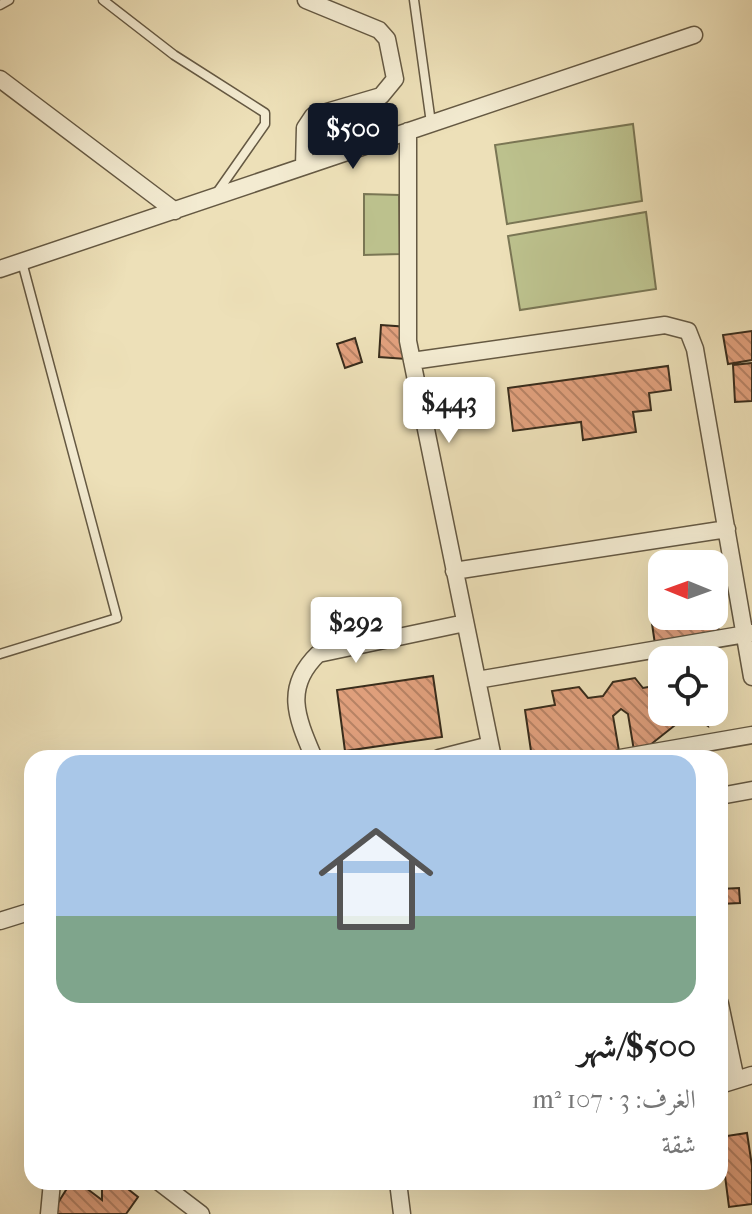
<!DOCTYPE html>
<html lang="ar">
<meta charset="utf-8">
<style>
:root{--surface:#fff;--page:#f2f2f2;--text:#222;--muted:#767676;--accent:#111827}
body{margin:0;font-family:"IM FELL French Canon",Amiri,serif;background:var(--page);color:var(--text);direction:rtl;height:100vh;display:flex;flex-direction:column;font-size:30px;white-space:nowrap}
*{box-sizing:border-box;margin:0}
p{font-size:26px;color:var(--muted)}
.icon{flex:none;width:44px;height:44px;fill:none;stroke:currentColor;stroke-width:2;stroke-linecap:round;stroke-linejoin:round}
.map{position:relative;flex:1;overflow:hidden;direction:ltr}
.side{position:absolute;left:24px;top:750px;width:704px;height:440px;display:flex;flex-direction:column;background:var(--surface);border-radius:24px;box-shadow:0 8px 32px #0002;direction:rtl}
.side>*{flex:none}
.needle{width:52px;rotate:271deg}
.tools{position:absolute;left:648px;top:550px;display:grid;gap:16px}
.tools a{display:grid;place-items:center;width:80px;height:80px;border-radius:16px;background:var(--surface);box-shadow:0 8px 32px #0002;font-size:40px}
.price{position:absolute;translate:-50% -68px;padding:0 18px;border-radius:8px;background:#fff;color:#222;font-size:26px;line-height:52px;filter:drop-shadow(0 2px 4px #0008)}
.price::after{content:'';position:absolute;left:50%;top:48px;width:24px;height:18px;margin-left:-12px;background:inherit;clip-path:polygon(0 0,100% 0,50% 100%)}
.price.active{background:var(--accent);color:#fff}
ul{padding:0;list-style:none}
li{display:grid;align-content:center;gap:16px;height:424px;padding:0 32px}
li span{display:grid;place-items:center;height:248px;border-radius:24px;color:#555}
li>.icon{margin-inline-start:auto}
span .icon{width:144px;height:144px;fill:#fffc;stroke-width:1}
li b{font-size:34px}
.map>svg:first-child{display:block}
</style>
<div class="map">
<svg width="752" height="1214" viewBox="0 0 752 1214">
<defs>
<pattern id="building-back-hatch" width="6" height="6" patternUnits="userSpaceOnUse" patternTransform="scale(2)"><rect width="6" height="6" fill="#e2a17e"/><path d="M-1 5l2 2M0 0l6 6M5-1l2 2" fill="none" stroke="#b88366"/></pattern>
</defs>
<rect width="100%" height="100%" fill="#ede0b8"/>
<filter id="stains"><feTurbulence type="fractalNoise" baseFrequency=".0025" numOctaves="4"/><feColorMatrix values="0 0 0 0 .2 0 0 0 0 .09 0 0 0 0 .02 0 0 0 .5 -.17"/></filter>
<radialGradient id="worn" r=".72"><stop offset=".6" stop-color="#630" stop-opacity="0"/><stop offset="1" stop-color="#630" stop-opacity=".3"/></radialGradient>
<path fill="#bcc18d" stroke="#7a7654" stroke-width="2" d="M633 124 642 201 507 224 495 145Z
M364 194 399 195 400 254 364 255Z
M646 212 656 289 520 310 508 236Z"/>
<path fill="url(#building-back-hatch)" stroke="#382c1c" stroke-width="2" d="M381 325 409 327 406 359 379 357Z
M752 331V360L728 364 723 335Z
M355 338 362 362 345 368 337 344Z
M752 363V401L735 402 733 365Z
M668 366 671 390 649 393 651 410 633 412 636 432 583 440 581 422 513 431 508 388Z
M715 607 720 639 656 651 651 617 714 616Z
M662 675V712H706L708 726 694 717 690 720 689 714 635 757 628 714 621 709 613 716 619 751 594 758H532L525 710 555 705 552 691 579 687 588 698 603 696 613 682 635 678 643 688 654 686Z
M433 676 442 737 345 751 337 690Z
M739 888 740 903 720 904V889Z
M747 1133 752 1166V1204L729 1207 720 1137Z
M71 1182H78L102 1200V1182H119L138 1197 126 1214H51Z"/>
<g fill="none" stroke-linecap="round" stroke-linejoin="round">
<g stroke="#655943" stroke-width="11">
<path id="lane" d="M103 0 174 55 265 113V124L216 194
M414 0 431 123
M0 5 9 0
M0 654 117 618 22 262"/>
</g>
<g stroke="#655943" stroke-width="19">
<path id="street" d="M0 79 175 211
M408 131V341L493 758
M304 166 305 128 313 116 381 96 395 79 387 39 379 30 306 0
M0 269 694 35
M412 361 665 325 688 331 695 349 752 677
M454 571 727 529
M477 680 752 633
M314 758C297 718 283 688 318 654L465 623
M439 758 490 745
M620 758 752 735
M720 796 752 790
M0 921 32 911
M720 1004 736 1080
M720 1085 752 1075
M159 1182 201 1214
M398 1182 402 1214
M49 1214 52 1182"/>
</g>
<use href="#lane" stroke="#f3ebd1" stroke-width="8"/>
<use href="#street" stroke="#f3ebd1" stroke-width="16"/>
</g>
<rect width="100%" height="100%" filter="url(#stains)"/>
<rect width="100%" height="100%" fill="url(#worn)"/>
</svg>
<div class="tools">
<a><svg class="needle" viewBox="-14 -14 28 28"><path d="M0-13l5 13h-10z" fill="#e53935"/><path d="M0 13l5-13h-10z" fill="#767676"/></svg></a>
<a><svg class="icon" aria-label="locate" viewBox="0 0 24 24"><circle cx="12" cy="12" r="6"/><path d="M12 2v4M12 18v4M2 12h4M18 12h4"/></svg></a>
</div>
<b class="price active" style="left:353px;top:171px">$500</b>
<b class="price" style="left:449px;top:445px">$443</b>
<b class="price" style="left:356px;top:665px">$292</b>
<section class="side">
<ul>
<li><span style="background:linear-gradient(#a9c7e8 65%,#7fa58c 0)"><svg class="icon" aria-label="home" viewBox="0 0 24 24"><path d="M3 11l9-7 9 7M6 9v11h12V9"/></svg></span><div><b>$500/شهر</b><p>الغرف: 3 · 107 m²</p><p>شقة</p></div></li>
</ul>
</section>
</div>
